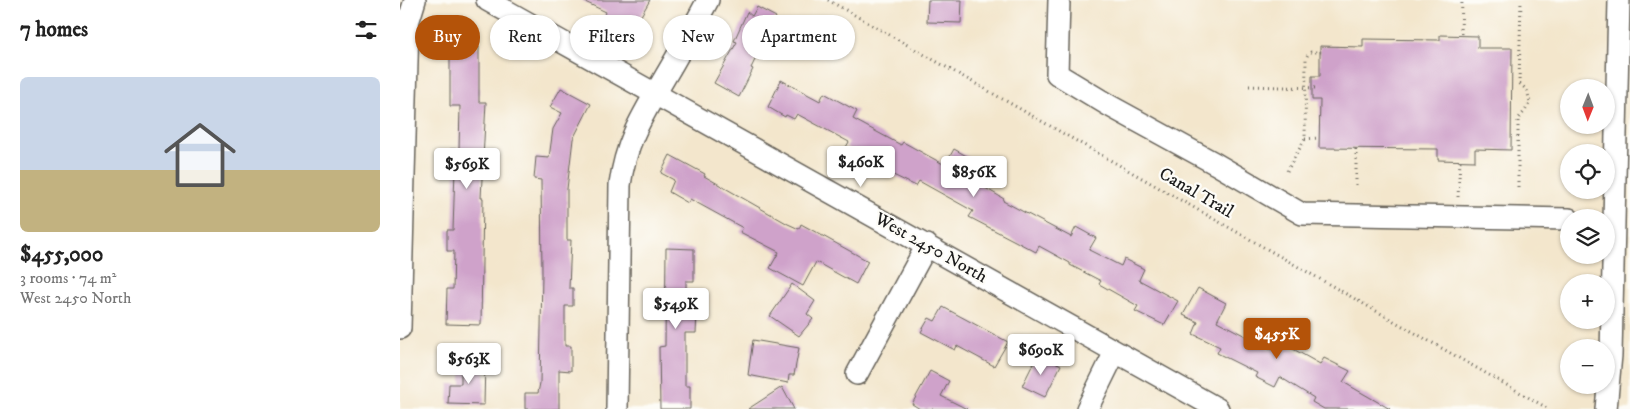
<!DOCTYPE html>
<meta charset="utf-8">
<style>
:root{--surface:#fff;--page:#f6f6f6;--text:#222;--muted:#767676;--line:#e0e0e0;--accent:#b45309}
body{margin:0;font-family:"IM FELL DW Pica",serif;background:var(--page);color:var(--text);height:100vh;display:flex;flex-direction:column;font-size:19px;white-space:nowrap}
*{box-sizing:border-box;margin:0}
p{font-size:16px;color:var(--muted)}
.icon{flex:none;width:28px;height:28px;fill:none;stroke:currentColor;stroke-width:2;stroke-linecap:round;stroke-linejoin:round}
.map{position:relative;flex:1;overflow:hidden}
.side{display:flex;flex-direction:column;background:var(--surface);width:400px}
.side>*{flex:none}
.banner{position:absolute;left:15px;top:15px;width:475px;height:45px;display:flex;gap:10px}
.needle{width:32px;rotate:181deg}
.buttons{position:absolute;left:1160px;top:79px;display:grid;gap:10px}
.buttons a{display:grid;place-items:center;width:55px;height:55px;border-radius:50%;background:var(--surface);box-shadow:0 1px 4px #0004;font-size:25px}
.price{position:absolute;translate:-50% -42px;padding:0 11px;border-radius:5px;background:#fff;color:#222;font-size:16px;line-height:32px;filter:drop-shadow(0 1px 2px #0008)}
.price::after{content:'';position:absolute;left:50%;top:30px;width:15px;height:11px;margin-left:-8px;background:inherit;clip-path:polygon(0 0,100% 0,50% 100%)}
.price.current{background:var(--accent);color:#fff}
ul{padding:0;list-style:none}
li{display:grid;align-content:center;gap:10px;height:265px;padding:0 20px}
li+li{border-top:1px solid var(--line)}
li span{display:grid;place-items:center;height:155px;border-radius:8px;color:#555}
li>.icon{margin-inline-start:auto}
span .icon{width:90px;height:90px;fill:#fffc;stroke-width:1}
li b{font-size:21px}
h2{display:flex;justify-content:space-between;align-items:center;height:60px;padding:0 20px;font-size:21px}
.pill{padding:0 18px;border-radius:22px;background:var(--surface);box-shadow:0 1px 4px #0004;font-size:18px;line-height:45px}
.pill.current{background:var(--accent);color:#fff}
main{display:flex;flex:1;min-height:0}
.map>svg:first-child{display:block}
</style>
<main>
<section class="side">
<h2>7 homes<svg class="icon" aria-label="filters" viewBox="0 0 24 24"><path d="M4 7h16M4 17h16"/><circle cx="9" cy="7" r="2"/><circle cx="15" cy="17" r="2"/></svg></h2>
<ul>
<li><span style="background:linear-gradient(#c9d6e8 60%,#c2b280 0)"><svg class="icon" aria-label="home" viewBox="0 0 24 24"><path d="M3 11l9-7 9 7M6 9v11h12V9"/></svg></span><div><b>$455,000</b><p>3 rooms · 74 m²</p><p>West 2450 North</p></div></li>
</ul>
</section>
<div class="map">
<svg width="1230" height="409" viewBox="0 0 1230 409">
<rect width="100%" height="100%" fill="#fdfcf7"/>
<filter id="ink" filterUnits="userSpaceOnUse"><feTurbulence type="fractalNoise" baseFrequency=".02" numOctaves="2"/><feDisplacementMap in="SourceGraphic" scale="10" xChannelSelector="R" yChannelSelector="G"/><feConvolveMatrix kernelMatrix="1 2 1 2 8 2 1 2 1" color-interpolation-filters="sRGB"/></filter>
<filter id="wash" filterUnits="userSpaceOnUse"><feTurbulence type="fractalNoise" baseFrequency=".0096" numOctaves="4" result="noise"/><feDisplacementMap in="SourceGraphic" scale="20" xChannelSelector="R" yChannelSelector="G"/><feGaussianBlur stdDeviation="1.12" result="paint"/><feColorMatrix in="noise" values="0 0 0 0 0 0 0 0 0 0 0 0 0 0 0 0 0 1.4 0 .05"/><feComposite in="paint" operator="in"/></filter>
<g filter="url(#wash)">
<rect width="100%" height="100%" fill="#f3e6cc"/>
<g id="blocks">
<path fill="#cfa2ca" d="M181 0H250L230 35 202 20 206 12Z
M528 0H562L561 23 527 22Z
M357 7 376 17 351 68 353 69 339 97 314 83 337 42 334 41 347 12 352 16Z
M1040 35 1078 36V48H1112L1111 150 1075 149V161L1038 160V149L919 148 920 100H912V76H920V46L963 47V39L1040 40Z
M50 47H79V102H86L81 198H83L81 325 46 324 47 289H53L54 251H47V230H53L55 169H48L50 149H59L60 106H50Z
M381 80 420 101 424 93 457 111 453 119 501 145 503 142 545 165 554 149 579 163 570 179 604 199 603 201 671 237 676 227 696 238 689 250 721 266 724 259 744 269 739 280 778 301 764 325 735 311 738 306 699 284 701 281 670 265V263L639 246 636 252 569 217 573 211 519 181 516 186 487 172 488 170 446 147 449 142 397 114 394 119 386 115 385 117 368 107Z
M161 88 191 104 173 139 167 189V240H171L169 288H173V306H165V346H171V371L159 370V409H125V393H138L140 383 142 273 141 180 134 179 136 157 149 158 153 129 162 113 150 107Z
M270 155 305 174 304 176 388 224 399 229 401 224 468 261 456 284 416 262 403 286 370 268 379 252 340 232 343 228 290 199 288 203 269 192 274 180 261 173Z
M266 248 294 249V281H286V311L297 312 296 333H285V386H290V409H260L259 347 265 346Z
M392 284 415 301 407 314 413 319 399 336 370 316Z
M798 288 826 303 817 321 872 350 877 340 920 364 924 358 950 371 943 382 990 409H924L912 402 914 398 880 377 875 387 855 377 857 373 817 353 820 347 793 334 798 322 783 315Z
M543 307 608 342 594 366 557 346 555 350 521 332 529 318 535 321Z
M353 340 399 348 394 375H389L388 383 348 375Z
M638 354 661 365 645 397 622 386Z
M61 361H85L84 405 48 404 49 384H61Z
M530 371 549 381 541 396 567 409H520L512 404Z
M382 387 394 409H348Z"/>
</g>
</g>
<g filter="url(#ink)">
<use href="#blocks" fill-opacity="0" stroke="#67635a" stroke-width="1"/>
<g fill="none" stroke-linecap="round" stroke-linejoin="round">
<g stroke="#67635a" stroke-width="24">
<path id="minor" d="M87 0 818 409
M659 0 657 74 710 106 816 164 902 214 1169 219
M0 328 8 23 15 0
M457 374 527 245
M217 409 220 185C226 140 243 115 265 77 280 52 294 26 308 0
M687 409 715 352
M1206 409 1211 355 1219 0"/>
</g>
<path stroke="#67635a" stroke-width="3" stroke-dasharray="1 4" stroke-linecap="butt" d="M428 0 1149 409
M1061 34 1062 0
M849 86 916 88
M905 139 918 138
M887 171 905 139 906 58 908 54 911 52H925
M956 185V149
M1118 187V119L1125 111 1130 102 1127 90 1119 83 1121 0
M1058 197 1060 161"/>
<use href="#minor" stroke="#fff" stroke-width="21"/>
</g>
</g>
<g text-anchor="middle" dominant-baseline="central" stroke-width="4.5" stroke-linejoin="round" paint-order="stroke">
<g font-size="18" fill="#1c1c1c" stroke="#fdfcf7">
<text transform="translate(796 193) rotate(30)">Canal Trail</text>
<text transform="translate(531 248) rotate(29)">West 2450 North</text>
</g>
</g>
</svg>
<div class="buttons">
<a><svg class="needle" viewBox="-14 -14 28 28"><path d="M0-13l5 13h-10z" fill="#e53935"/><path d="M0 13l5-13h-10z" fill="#767676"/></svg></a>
<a><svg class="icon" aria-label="locate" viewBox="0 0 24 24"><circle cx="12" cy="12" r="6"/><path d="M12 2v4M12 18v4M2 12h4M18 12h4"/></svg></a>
<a><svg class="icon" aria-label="layers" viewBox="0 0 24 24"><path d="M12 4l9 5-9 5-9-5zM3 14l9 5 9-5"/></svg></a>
<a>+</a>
<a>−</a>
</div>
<b class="price" style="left:461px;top:188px">$460K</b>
<b class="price" style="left:67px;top:190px">$569K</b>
<b class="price" style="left:574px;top:198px">$856K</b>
<b class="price" style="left:276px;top:330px">$549K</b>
<b class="price current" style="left:877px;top:360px">$455K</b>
<b class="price" style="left:641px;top:376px">$690K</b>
<b class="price" style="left:69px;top:385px">$563K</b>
<div class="banner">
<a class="pill current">Buy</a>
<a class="pill">Rent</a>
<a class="pill">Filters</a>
<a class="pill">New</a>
<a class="pill">Apartment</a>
</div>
</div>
</main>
